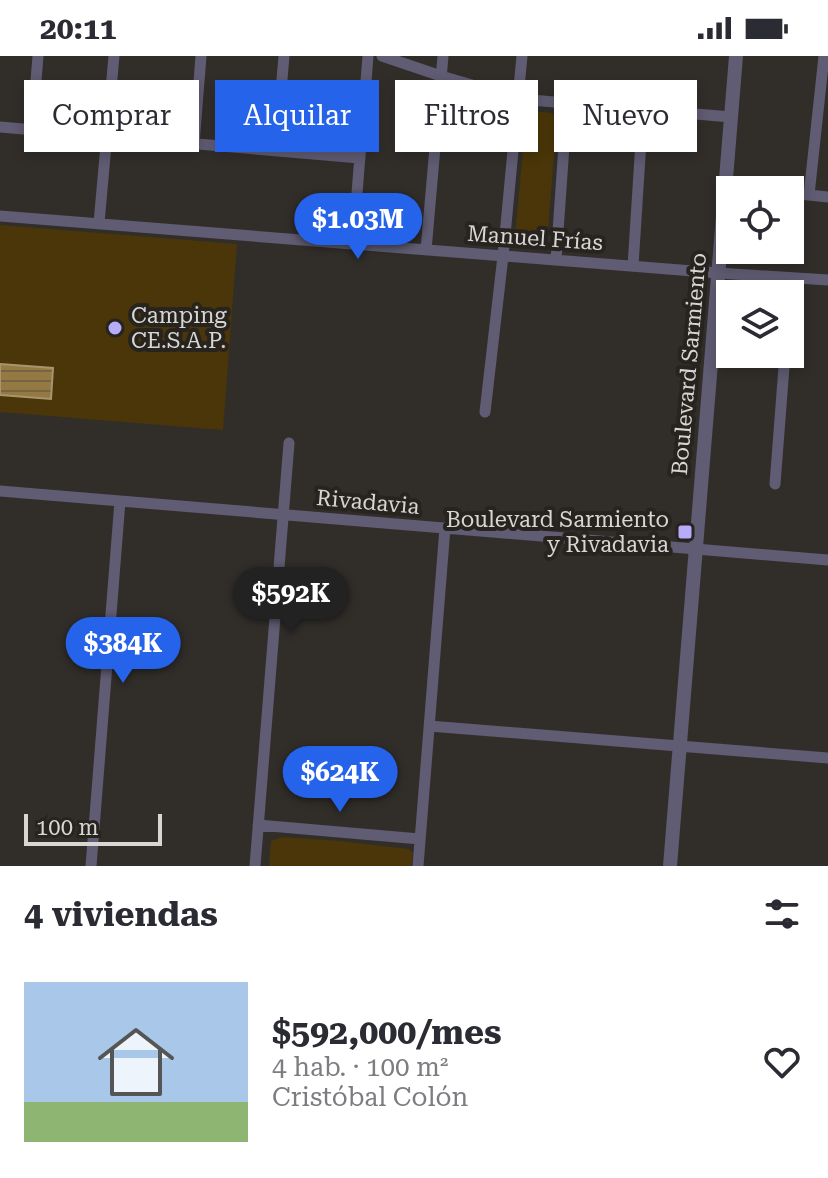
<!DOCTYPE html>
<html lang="es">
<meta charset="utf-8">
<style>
:root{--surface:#fff;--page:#f7f7f7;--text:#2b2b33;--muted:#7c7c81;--accent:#2563eb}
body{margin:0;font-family:"Roboto Serif",serif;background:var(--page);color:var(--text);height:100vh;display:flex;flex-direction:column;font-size:30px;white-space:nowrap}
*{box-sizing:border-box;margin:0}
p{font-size:26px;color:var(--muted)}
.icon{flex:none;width:44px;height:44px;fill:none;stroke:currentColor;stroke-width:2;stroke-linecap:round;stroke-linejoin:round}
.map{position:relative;height:810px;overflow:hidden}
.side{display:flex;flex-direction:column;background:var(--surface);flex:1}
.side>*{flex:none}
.guide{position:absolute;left:24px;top:24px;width:780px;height:72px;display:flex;gap:16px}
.tools{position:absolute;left:716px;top:120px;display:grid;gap:16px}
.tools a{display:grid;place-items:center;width:88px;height:88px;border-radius:0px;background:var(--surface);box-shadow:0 4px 12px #0003;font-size:40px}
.scale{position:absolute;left:24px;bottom:20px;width:138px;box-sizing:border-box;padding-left:8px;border:4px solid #d7d6d3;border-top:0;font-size:22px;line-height:28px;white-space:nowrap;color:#d7d6d3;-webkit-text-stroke:6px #272420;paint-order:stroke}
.price{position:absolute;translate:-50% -68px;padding:0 18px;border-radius:28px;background:var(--accent);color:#fff;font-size:26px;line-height:52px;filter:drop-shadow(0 2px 4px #0008)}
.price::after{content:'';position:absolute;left:50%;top:48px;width:24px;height:18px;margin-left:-12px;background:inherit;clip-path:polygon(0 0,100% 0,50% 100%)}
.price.current{background:#222;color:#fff}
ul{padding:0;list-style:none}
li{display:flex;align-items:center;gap:24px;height:200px;padding:0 24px}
li span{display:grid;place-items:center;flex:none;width:224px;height:160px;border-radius:0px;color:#555}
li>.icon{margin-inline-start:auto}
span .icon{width:96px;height:96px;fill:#fffc;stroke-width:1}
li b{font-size:34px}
h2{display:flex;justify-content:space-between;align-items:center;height:96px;padding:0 24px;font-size:34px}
.pill{padding:0 28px;border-radius:0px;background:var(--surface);box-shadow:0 4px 12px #0003;font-size:28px;line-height:72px}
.pill.current{background:var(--accent);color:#fff}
.status{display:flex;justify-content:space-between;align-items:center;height:56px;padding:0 40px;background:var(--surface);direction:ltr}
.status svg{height:22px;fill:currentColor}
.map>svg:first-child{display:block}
</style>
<div class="status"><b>20:11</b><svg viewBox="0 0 49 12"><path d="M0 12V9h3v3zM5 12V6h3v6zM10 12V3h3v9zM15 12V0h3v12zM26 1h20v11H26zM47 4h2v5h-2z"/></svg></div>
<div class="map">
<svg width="828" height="810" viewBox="0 0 828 810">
<defs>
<pattern id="water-rules" width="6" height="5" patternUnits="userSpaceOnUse" patternTransform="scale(2)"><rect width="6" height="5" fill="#947943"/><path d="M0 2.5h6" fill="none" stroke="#776542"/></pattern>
</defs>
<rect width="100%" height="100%" fill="#312e2a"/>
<path fill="#4a3608" d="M532 55 552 57 557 63 547 184 541 189 521 187 515 181 526 60Z
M0 169 237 188 223 374 0 356Z
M282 781 340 785 409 793 413 797 411 810H269L271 785Z"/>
<path fill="url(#water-rules)" stroke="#a8956e" stroke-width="2" d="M0 308 53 312 51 343 0 339Z"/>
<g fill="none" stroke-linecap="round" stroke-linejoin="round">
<path stroke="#5f5c73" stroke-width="11" d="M382 0 441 20 519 43 731 61
M0 71 360 102
M32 74 38 0
M194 88 201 0
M276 94 284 0
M725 130 761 134
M790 137 828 141
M809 139 824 0
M0 160 718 217 828 224
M99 167 114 0
M353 187 368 0
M426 194 443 0
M556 204 567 47
M633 210 643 54
M789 238 790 222
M485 356 503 200 522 0
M775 428 785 298
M0 435 828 504
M429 670 828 702
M258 769 420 783
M91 810 120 445
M255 810 289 387
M418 810 445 472"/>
<path stroke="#5f5c73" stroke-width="14" d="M670 810 736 0"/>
</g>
<g fill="#b6acf8" stroke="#272420" stroke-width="3">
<circle cx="115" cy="272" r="8"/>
<rect x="677" y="468" width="16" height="16" rx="4"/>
</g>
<g text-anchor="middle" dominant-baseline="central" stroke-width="8" stroke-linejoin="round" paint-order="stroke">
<g font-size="22" fill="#d7d6d3" stroke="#272420">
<text transform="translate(535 182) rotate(4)">Manuel Frías</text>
<text transform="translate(689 308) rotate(-85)">Boulevard Sarmiento</text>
<text transform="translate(368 446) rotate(5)">Rivadavia</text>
</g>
<g font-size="22" fill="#d7d6d3" stroke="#272420" text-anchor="start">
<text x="131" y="259">Camping<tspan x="131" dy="25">CE.S.A.P.</tspan></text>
<text x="669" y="463" text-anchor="end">Boulevard Sarmiento<tspan x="669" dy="25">y Rivadavia</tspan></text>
</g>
</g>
</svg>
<div class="tools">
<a><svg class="icon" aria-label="locate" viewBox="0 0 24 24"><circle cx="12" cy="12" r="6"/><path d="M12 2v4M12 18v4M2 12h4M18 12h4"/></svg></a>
<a><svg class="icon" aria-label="layers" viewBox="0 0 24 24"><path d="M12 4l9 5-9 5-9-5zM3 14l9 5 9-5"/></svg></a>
</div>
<div class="scale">100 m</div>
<b class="price" style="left:358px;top:205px">$1.03M</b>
<b class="price current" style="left:291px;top:579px">$592K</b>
<b class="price" style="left:123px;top:629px">$384K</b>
<b class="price" style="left:340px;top:758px">$624K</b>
<div class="guide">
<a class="pill">Comprar</a>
<a class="pill current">Alquilar</a>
<a class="pill">Filtros</a>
<a class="pill">Nuevo</a>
</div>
</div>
<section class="side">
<h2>4 viviendas<svg class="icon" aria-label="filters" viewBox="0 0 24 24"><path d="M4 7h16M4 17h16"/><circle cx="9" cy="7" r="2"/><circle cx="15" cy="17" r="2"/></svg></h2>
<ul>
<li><span style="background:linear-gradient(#a9c7e8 75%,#8fb573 0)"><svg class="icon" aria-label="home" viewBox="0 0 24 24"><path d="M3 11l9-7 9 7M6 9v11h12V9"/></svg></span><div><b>$592,000/mes</b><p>4 hab. · 100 m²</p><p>Cristóbal Colón</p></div><svg class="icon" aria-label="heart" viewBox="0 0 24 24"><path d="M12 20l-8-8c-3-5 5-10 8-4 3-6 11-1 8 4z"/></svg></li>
</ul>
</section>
